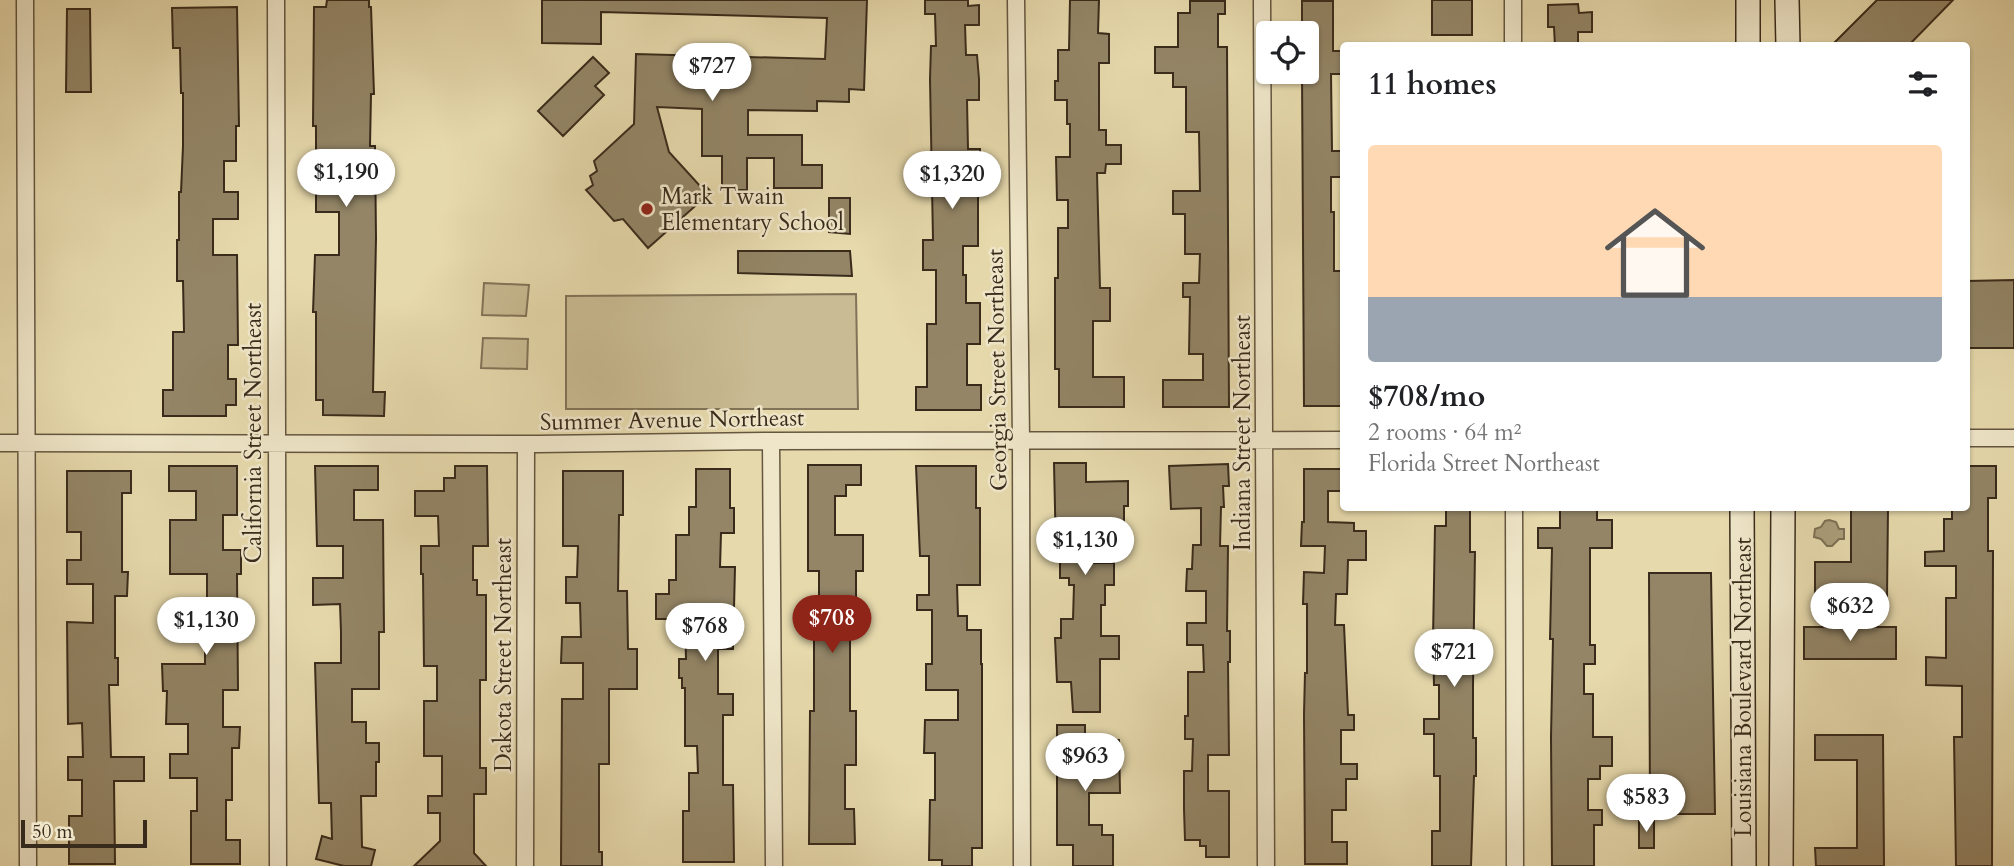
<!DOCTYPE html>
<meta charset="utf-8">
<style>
:root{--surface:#fff;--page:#f6f6f6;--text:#202124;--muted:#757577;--line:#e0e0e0;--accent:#8f2418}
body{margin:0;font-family:Cardo,serif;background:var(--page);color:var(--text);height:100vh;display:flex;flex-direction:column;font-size:26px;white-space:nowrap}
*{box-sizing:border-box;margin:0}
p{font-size:23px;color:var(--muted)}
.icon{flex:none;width:38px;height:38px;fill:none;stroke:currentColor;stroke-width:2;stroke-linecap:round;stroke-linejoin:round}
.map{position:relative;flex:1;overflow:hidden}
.drawer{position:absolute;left:1340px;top:42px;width:630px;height:469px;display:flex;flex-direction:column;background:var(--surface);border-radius:7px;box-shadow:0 2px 5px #0004}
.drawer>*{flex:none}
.controls{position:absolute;left:1256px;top:21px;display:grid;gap:14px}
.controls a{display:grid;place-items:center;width:63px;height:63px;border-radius:7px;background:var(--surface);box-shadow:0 2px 5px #0004;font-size:35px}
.scale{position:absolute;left:21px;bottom:18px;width:126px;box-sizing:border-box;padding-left:7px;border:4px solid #392b1b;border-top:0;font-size:19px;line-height:24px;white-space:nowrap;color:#392b1b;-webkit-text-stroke:5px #efe6c9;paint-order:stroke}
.price{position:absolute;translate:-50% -60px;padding:0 16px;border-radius:24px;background:#fff;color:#222;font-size:23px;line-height:46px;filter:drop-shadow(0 2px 4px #0008)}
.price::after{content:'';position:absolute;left:50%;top:42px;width:21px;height:16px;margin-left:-10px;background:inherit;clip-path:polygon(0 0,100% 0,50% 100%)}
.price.selected{background:var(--accent);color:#fff}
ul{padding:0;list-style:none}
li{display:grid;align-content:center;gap:14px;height:371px;padding:0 28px}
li+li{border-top:2px solid var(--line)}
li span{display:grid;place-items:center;height:217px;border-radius:7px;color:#555}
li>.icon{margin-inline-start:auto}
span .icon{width:126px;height:126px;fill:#fffc;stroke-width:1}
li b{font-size:30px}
h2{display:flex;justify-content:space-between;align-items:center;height:84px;padding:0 28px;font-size:30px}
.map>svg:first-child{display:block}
</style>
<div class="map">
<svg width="2014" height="866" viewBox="0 0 2014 866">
<rect width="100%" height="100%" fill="#e6d9ac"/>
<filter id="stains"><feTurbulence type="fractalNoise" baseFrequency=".00286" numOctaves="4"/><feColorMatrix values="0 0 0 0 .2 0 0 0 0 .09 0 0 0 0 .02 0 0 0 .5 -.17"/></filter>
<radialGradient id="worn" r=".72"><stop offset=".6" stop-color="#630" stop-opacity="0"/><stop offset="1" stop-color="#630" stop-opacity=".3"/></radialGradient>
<path fill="#c9bb93" stroke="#817357" stroke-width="2" d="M484 283 529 285 526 316 482 315Z
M856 294 858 409H566V296Z
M483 338 528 339 527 369 481 368Z"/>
<path fill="#ab9e7b" stroke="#7d7055" stroke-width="2" d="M1829 520 1836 522 1839 529H1844V539H1839L1832 546H1827L1821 539 1814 537 1815 529 1821 527 1825 521Z"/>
<path fill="#938566" stroke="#392b1b" stroke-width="2" d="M327 0H369V7H371L374 94H371L370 146H375L376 238 373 392H385L384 416 323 415V400H316V312H313L315 255H339V212H316V126H313L314 7H326Z
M542 0H867L864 90 849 89V102L817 101V111L748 110V135H802V165H822V188H774V158H747V190H722V156H702V109L657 107 669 152 700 186 704 184 711 192 648 248 623 219 614 221 586 190 593 185 590 176 597 171 594 161 634 124 636 54 825 59 827 18 601 12V44L542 43Z
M925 0H968V6L979 5V25H965L966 55H977L979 79V100H967L968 149H980V171H978V246H963V275H966V303H980V344H967V385H981V410H916V387H927V324H936V270H923V240H933L930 79 931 46H936L935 14H925Z
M1070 0H1099L1098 33 1109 34V63H1099V130H1106V145H1121V164H1106L1105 173H1097L1100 288H1110V321H1093V377H1124V407H1059V369H1055V278H1058V228H1068V200H1057L1056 157H1070V124H1067V100H1055V81H1058V50H1069Z
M1432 0H1472V35H1432Z
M1877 0H1953L1908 46H1831Z
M1190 1H1225V14H1218V47H1227L1229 407H1163V380H1203V354H1189L1190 297H1183V283H1199L1200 254H1185V214H1173V191H1200L1199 132H1186V87H1173V73H1155V47H1178V13H1190Z
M1302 1H1333V51H1344V74H1331L1332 151H1342V177H1331V212H1334V271H1344V406H1304L1302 72H1307V33H1302Z
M1578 4 1579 13 1592 12V32H1578V46H1555L1554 27H1548V5Z
M237 7 239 126H236V161H224V192H238V219H213V255H237L238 345H228V379H236V405H226V416H163V390H173V332H184L183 281H177V240H179V192H181L183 146V93H181L180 48H173L172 8Z
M67 9H90L91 92H66Z
M593 57 609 73 595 86 604 95 563 136 538 111Z
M829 198H850V234L829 232Z
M738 251H850L852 276 738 273Z
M2014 280V348H1967V281Z
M1054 463H1086V482L1128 481V506H1124V535H1089V563H1114V585H1105V605H1101V636H1119V659H1100V712H1073L1071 682H1057L1055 638H1061V619H1073L1074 585H1069V578H1060V553H1056Z
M1228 464 1229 486H1223L1224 507H1221L1220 546H1228L1227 631H1230V662H1228L1229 755H1208V791H1229V857H1206V846H1200V840H1185L1184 809V771H1192L1193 739H1185V716H1188V672H1204L1203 645H1187V623H1206V591H1186L1187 569H1192L1193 545H1201V508L1171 509 1169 466Z
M808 465H861V485H846V496H835V535H863V571H856V627H850V711H856V765H845V809H854L855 844H809L810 711H814V627H810V611H819V571H808Z
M169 466H237V515H223V550H241V574H237L238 690H223V727H240L239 748H232V800H226V840H240V864H191V811H197V778H170V754H188V724H166L167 691H163L162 664H205V634H170L169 605H207V574H170V520H196V491H169Z
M315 466H378V490H354V520H383L384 632H379V689H352V722H366V743H379V762H376V796H361L362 847 375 850 371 866H344L316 859 322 836 332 839 331 803H319L315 663H341V632L340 604 313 605V578H343V546H317Z
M455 466H487L488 546H473V580H477V595H486V680H480V768H486V794H474V853L486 866H414L440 841V813H428V796H442V756H424V701H437V666H424L423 574H421V546H439L438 516H415V491H444V478H455Z
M916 466H976V508H980V585H957L958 616H967V630H981V664H982V848H972V866H942V860H929L930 800H935V753H924L925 720H958V690H926V664H932V610H917V595H929V556H920Z
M1967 466H1996V498H1988V551H1993L1992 866H1956L1954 737H1962V686L1926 685V657L1946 658V598H1956V566H1925V552L1944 551V519H1952V508H1967Z
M696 469H730V508H734V533H721L720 567H735L733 649H718V694H733V715H723V785H733L734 862H683V811H689V773H698L697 746H685V688H682V678H679V659H686L685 619H656V594H669V580H676V535H689V507H696Z
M1304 469H1344V491H1328V522L1354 523V531H1366V560H1348L1347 594H1336L1335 625H1344L1348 715H1354V730H1341V764H1357V779H1346V810H1332V842H1347V864H1305L1304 714 1305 673H1307V604H1303L1304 572 1324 573 1325 546H1301L1302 522H1304Z
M67 471H131V493H122V572H128L127 596H115V658H118V685H109L111 757H144V781H114L115 864H69V816H82V780H68V757H83L82 723 68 724 67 622 93 623V584H67V560H81V532H67Z
M563 471H623V515H619L618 591H627L628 649H637V689H609V764H599V852H602V866H561L562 699H583V663H561L562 637H581L580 603H566V577H577L578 546H563Z
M1446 508H1470V552H1475L1473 685V738H1476V776H1474L1471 866H1432V831H1440V776H1434V734H1424V719H1439V685H1434L1433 639 1435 526H1446Z
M1560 508H1597V520H1612V548H1590V645H1595V664H1584V694H1593V737H1612V766H1600V779H1588V810H1602V825H1594V866H1552L1551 737 1553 639H1550L1552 548H1538V528H1560Z
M1851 508H1888L1887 598 1815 597V562H1851Z
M1649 573H1711L1715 814H1650Z
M1804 627H1896V659H1804Z
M1057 725H1085V740H1119L1120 793H1089V825H1102V835H1113V866H1073V845H1057Z
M1815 735H1883L1884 866H1816L1815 848H1857V760H1815Z
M1639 821H1654V848H1639Z"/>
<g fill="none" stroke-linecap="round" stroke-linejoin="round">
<g stroke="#64563f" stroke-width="19">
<path id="minor" d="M25 0 28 866
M276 0 278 866
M1016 0 1021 440 1022 866
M1262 0 1266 866
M1513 0V46
M1967 438H2014
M771 441 774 866
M0 443 538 444 771 441 1344 440
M1514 508 1515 866
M525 866 526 444"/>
</g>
<g stroke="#392b1b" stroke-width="26">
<path id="secondary" d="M1787 0 1788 46
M1748 46V0
M1742 508 1744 866
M1781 866 1783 508"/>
</g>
<use href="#minor" stroke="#efe6c9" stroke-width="16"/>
<use href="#secondary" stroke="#efe6c9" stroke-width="23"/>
</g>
<circle fill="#8f2418" stroke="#efe6c9" stroke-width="2.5" cx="647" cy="209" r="7"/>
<g text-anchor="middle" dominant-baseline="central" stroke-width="5" stroke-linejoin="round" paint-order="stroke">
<g font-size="23" fill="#392b1b" stroke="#efe6c9" text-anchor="start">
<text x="661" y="196">Mark Twain<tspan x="661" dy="26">Elementary School</tspan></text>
</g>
<g font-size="23" fill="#392b1b" stroke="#efe6c9">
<text transform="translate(997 370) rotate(-91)">Georgia Street Northeast</text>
<text transform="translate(672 420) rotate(-1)">Summer Avenue Northeast</text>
<text transform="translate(253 433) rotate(-90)">California Street Northeast</text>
<text transform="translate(1242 433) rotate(-90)">Indiana Street Northeast</text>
<text transform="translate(503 655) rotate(-90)">Dakota Street Northeast</text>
<text transform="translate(1743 687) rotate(-90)">Louisiana Boulevard Northeast</text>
</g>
</g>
<rect width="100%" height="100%" filter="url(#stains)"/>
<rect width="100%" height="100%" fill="url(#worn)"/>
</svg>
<div class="controls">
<a><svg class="icon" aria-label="locate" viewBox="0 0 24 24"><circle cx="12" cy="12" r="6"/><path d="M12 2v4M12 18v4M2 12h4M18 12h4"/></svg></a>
</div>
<div class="scale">50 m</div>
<b class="price" style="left:712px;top:103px">$727</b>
<b class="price" style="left:346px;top:209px">$1,190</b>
<b class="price" style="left:952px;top:211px">$1,320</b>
<b class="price" style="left:1085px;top:577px">$1,130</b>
<b class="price" style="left:1850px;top:643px">$632</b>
<b class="price selected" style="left:832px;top:655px">$708</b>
<b class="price" style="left:206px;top:657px">$1,130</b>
<b class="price" style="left:705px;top:663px">$768</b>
<b class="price" style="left:1454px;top:689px">$721</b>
<b class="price" style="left:1085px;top:793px">$963</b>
<b class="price" style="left:1646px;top:834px">$583</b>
<section class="drawer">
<h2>11 homes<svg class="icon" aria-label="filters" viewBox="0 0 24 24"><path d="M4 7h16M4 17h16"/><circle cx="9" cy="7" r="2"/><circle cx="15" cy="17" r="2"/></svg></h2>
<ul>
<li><span style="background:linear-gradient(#ffd9b3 70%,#9aa5b1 0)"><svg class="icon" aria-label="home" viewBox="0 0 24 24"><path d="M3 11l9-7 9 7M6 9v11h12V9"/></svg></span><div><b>$708/mo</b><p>2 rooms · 64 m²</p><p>Florida Street Northeast</p></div></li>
</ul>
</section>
</div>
